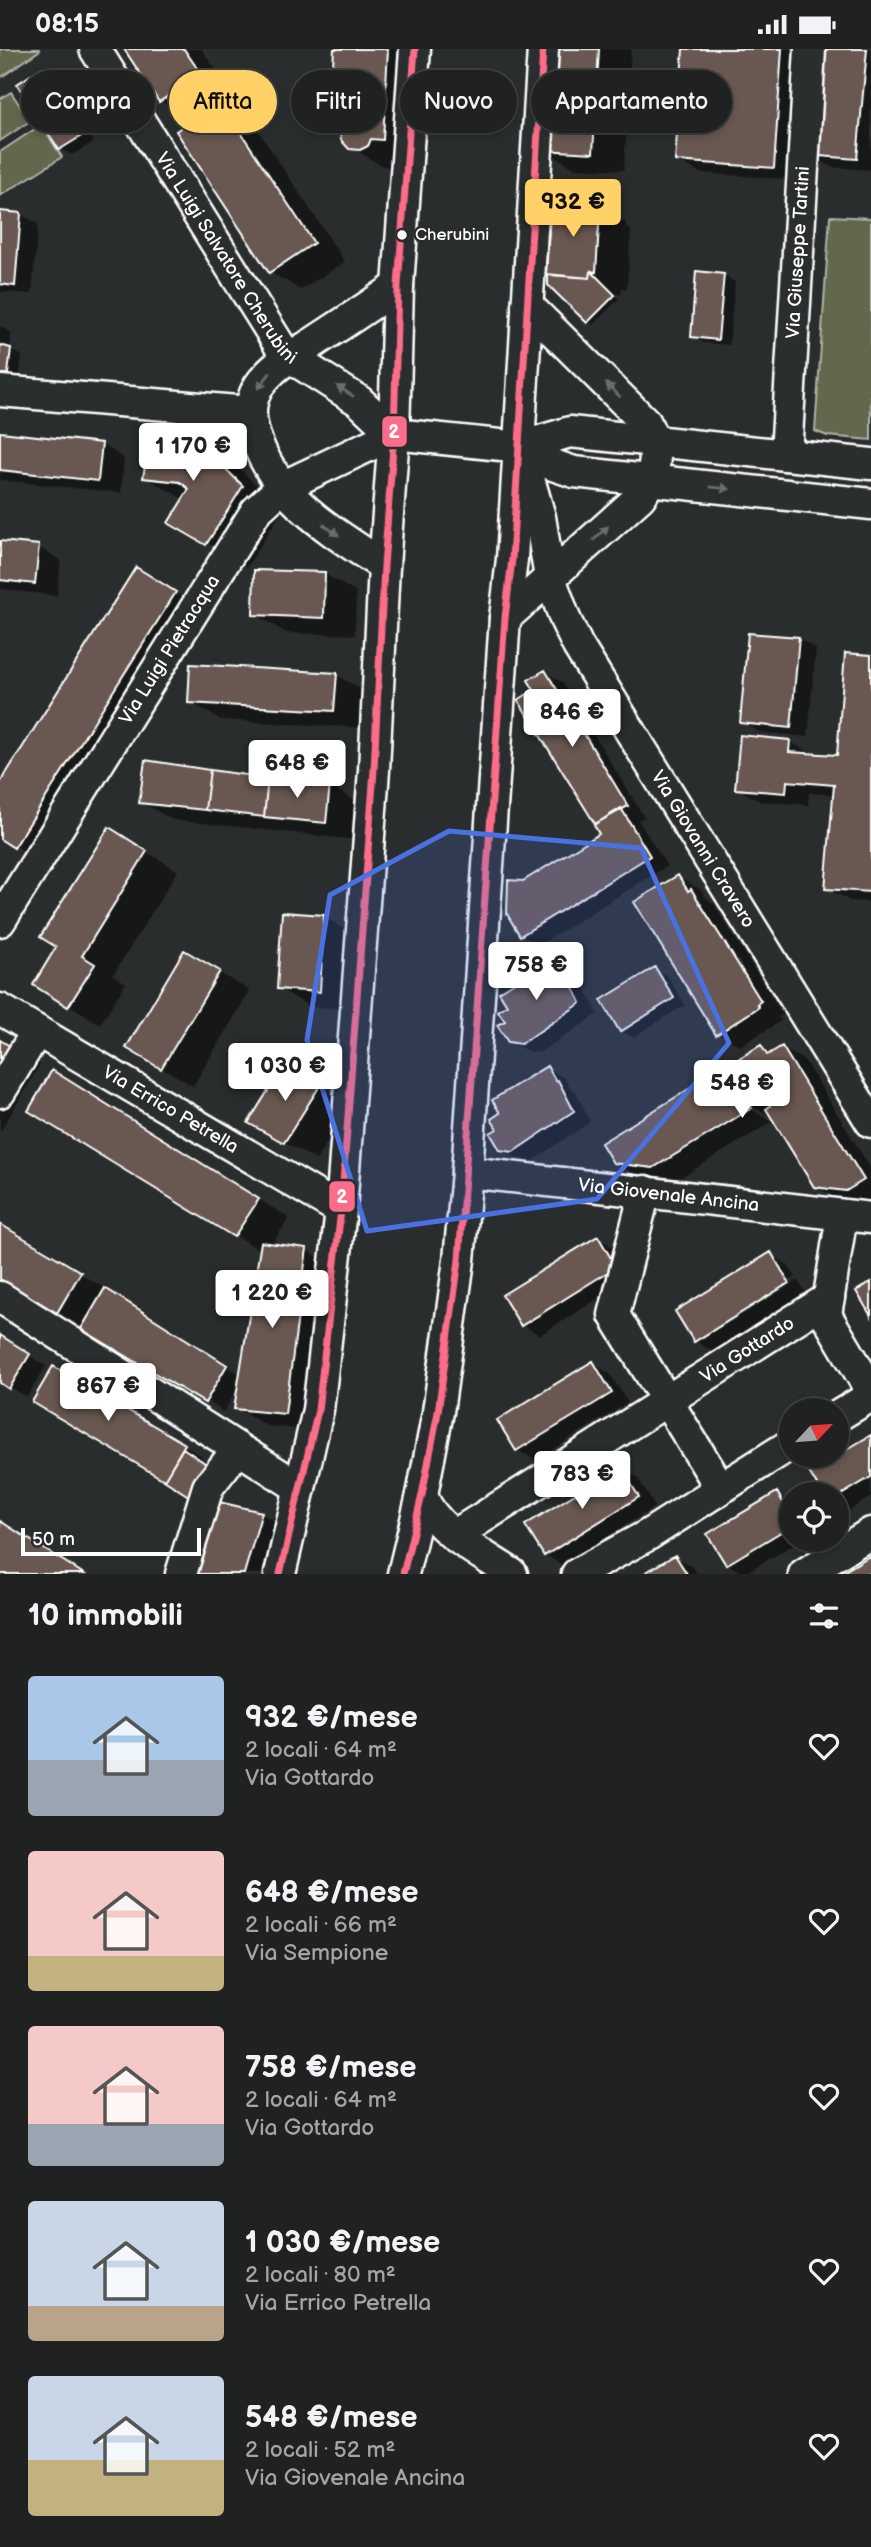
<!DOCTYPE html>
<html lang="it">
<meta charset="utf-8">
<style>
:root{--surface:#202222;--page:#282a2a;--text:#f1f3f6;--muted:#a2a4a5;--line:#3d3f40;--accent:#ffd166}
body{margin:0;font-family:"Balsamiq Sans",sans-serif;background:var(--page);color:var(--text);height:100vh;display:flex;flex-direction:column;font-size:26px;white-space:nowrap}
*{box-sizing:border-box;margin:0}
p{font-size:23px;color:var(--muted)}
.icon{flex:none;width:38px;height:38px;fill:none;stroke:currentColor;stroke-width:2;stroke-linecap:round;stroke-linejoin:round}
.map{position:relative;height:1525px;overflow:hidden}
.side{display:flex;flex-direction:column;background:var(--surface);flex:1}
.side>*{flex:none}
.banner{position:absolute;left:21px;top:21px;width:830px;height:63px;display:flex;gap:14px}
.needle{width:46px;rotate:64deg}
.buttons{position:absolute;left:779px;top:1349px;display:grid;gap:14px}
.buttons a{display:grid;place-items:center;width:70px;height:70px;border-radius:50%;background:var(--surface);box-shadow:0 4px 10px #0003,0 0 0 2px var(--line);font-size:35px}
.scale{position:absolute;left:21px;bottom:18px;width:180px;box-sizing:border-box;padding-left:7px;border:4px solid #fff;border-top:0;font-size:19px;line-height:24px;white-space:nowrap;color:#fff;-webkit-text-stroke:5px #2a2d2e;paint-order:stroke}
.price{position:absolute;translate:-50% -60px;padding:0 16px;border-radius:7px;background:#fff;color:#222;font-size:23px;line-height:46px;filter:drop-shadow(0 2px 4px #0008)}
.price::after{content:'';position:absolute;left:50%;top:42px;width:21px;height:16px;margin-left:-10px;background:inherit;clip-path:polygon(0 0,100% 0,50% 100%)}
.price.on{background:var(--accent);color:#111}
ul{padding:0;list-style:none}
li{display:flex;align-items:center;gap:21px;height:175px;padding:0 28px}
li span{display:grid;place-items:center;flex:none;width:196px;height:140px;border-radius:7px;color:#555}
li>.icon{margin-inline-start:auto}
span .icon{width:84px;height:84px;fill:#fffc;stroke-width:1}
li b{font-size:30px}
h2{display:flex;justify-content:space-between;align-items:center;height:84px;padding:0 28px;font-size:30px}
.chip{padding:0 24px;border-radius:32px;background:var(--surface);box-shadow:0 4px 10px #0003,0 0 0 2px var(--line);font-size:24px;line-height:63px}
.chip.on{background:var(--accent);color:#111}
.status{display:flex;justify-content:space-between;align-items:center;height:49px;padding:0 35px;background:var(--surface);direction:ltr}
.status svg{height:19px;fill:currentColor}
.map>svg:first-child{display:block}
</style>
<div class="status"><b>08:15</b><svg viewBox="0 0 49 12"><path d="M0 12V9h3v3zM5 12V6h3v6zM10 12V3h3v9zM15 12V0h3v12zM26 1h20v11H26zM47 4h2v5h-2z"/></svg></div>
<div class="map">
<svg width="871" height="1525" viewBox="0 0 871 1525">
<rect width="100%" height="100%" fill="#2a2d2e"/>
<filter id="ink" filterUnits="userSpaceOnUse"><feTurbulence type="fractalNoise" baseFrequency=".0143" numOctaves="2"/><feDisplacementMap in="SourceGraphic" scale="14" xChannelSelector="R" yChannelSelector="G"/><feConvolveMatrix kernelMatrix="1 2 1 2 8 2 1 2 1" color-interpolation-filters="sRGB"/></filter>
<g filter="url(#ink)">
<path fill="#62684e" stroke="#b0b4a6" stroke-width="2" d="M0 0H39L40 1 0 29Z
M11 43 30 72 0 92V50Z
M41 76 62 108 0 147V103Z
M830 167 871 169V391L827 387 815 382Z"/>
<path fill="#0007" d="M126 0H202L231 44 218 52 252 72 345 213 301 241 270 223 194 71 160 52Z
M336 0H420L392 118 383 117 350 98 342 86 331 80Z
M549 0H631L624 121 574 119 543 100Z
M684 0H805L796 131 700 124 677 111Z
M818 0H871V121L831 118 809 105Z
M42 21 54 28 94 93 72 106 60 100Z
M595 156 626 174V178L631 181 627 240 622 239 621 246 614 245 619 250 593 276 549 235 547 224Z
M0 164 20 165 38 175 32 245 0 243Z
M723 226 735 233 729 296 704 294 693 287Z
M0 277 11 284V301L22 307 19 331 0 330Z
M0 384 102 395 124 409 121 444 0 431Z
M192 389 233 413 282 462 247 518 171 473 185 451 145 428Z
M0 494 38 498 61 511 57 547 0 540Z
M325 525 356 543 355 586 286 584 255 565Z
M168 539 206 563 46 815 0 788V738Z
M799 590 816 600 808 688 759 683 742 673Z
M871 607V853L850 852 827 839 835 746 809 744 808 756 759 752 737 739 789 692 812 705 838 708Z
M545 623 562 633 644 768 638 771 667 817 539 896 521 886 508 865 523 834 602 786 521 651 536 641Z
M336 626 368 644 365 679 221 671 190 653Z
M267 730 330 737 361 755 358 791 173 771 141 753Z
M141 799 178 822 113 926 126 934 100 975 35 935Z
M678 828 701 841 707 850 714 855 783 966 779 968 781 972 740 997 717 984Z
M283 865 324 868 355 886 351 960 310 958 279 939Z
M185 903 250 942 193 1037 128 999Z
M554 911 571 921 578 932 583 935 598 965 539 1004 527 1002 509 992 507 972Z
M655 920 667 927 685 956 633 988 621 982Z
M0 992 40 1016 0 1083Z
M761 998 772 1005 782 999 805 1012 871 1120V1153L839 1150 815 1137 775 1070 745 1053 743 1056 772 1073 677 1131 637 1126 614 1113Z
M547 1019 564 1029 571 1040 576 1043 590 1073 532 1112 519 1110 501 1100 500 1081Z
M318 1034 351 1055 316 1111 250 1074Z
M84 1042 289 1169 272 1196 306 1201 337 1219 316 1382 267 1377 236 1359 240 1335 224 1363 0 1228V1177L111 1243 241 1326 261 1202 31 1062Z
M598 1189 615 1199 633 1228 540 1286 522 1276Z
M771 1205 788 1216 796 1228 701 1287V1291L798 1231 806 1245 712 1302 695 1292Z
M0 1287 46 1317 27 1348 0 1332Z
M593 1314 610 1325 628 1354 535 1411 517 1401Z
M54 1319 202 1407 199 1412 165 1430 34 1352Z
M871 1388V1448L847 1463 836 1457V1446Z
M620 1419 638 1429 655 1458 562 1516 545 1506Z
M777 1445 791 1454V1491H801L744 1525 727 1515Z
M261 1464 278 1474 264 1525H199Z
M675 1508 693 1518 697 1525H647Z"/>
<path fill="#695851" stroke="#fff" stroke-width="2" d="M124 0H184L201 25 159 53Z
M334 0H388L383 91 371 90 368 97 360 101 349 100 341 91 340 82 329 81Z
M547 0H599L593 104 541 101Z
M683 0H782L774 119 675 112Z
M816 0H867L857 110 807 106Z
M42 19 83 86 59 101 17 35Z
M220 52 314 194 269 224 176 82Z
M551 151 595 154V161H600L596 223 591 222 590 229 546 225Z
M0 162 21 164 15 237 0 235Z
M591 222 615 246 587 274 548 236V226L590 229Z
M696 222 724 225 718 291 691 288Z
M0 296 11 299 8 325H0Z
M0 383 102 394 98 432 0 421Z
M150 385 193 388 243 437 206 496 168 474 189 440 180 433 143 429Z
M0 492 39 496 35 535 0 531Z
M136 518 176 543 14 799 0 790V734Z
M254 521 325 523 324 569 253 566Z
M748 584 799 588 791 679 740 674Z
M845 604 871 606V843L825 840 834 736 787 732 786 744 735 740 740 686 790 691 789 703 837 706Z
M190 615 337 624 334 662 188 654Z
M545 621 628 757 595 775 518 651 534 641 528 631Z
M145 711 210 721 205 761 139 754Z
M210 721 268 729 264 768 205 761Z
M268 729 330 735 326 774 264 768Z
M621 759 650 807 520 887 507 865 508 831 523 832 599 785 594 776Z
M109 778 147 802 82 907 95 915 68 958 33 936 56 898 40 888Z
M678 826 688 842 691 840 761 952 757 955 759 958 716 986 634 853Z
M282 863 324 866 320 943 277 940Z
M184 901 220 922 161 1020 126 999Z
M554 909 563 924 566 923 581 954 521 995 508 993 497 976 505 972 498 962 507 956 499 943Z
M655 918 674 949 620 983 601 951Z
M0 991 10 997 0 1013Z
M761 996 767 1006 782 997 864 1131 846 1142 814 1138 766 1060 770 1057 763 1046 749 1054 752 1059 653 1119 613 1114 601 1094Z
M286 1013 321 1035 284 1094 248 1074Z
M547 1017 556 1032 558 1031 574 1062 513 1103 500 1101 490 1084 497 1080 491 1070 500 1064 492 1051Z
M52 1021 259 1150 234 1188 28 1062Z
M0 1175 81 1223 57 1264 0 1230Z
M598 1187 616 1218 521 1277 502 1246Z
M261 1193 307 1199 285 1365 234 1360Z
M771 1203 789 1234 694 1293 675 1262Z
M871 1233V1267L856 1242Z
M105 1239 227 1316 205 1354 81 1280Z
M0 1286 30 1305 9 1340 0 1334Z
M593 1312 612 1344 516 1402 497 1371Z
M53 1317 185 1395 164 1431 32 1353Z
M871 1386V1428L836 1449V1446H823L809 1423Z
M183 1399 212 1419 190 1448 164 1431Z
M620 1417 639 1448 544 1507 525 1476Z
M777 1443 791 1467V1477L726 1516 707 1485Z
M219 1453 262 1463 244 1525H198Z
M0 1472 84 1525H0Z
M675 1506 687 1525H643Z
M871 1506V1525H840Z"/>
<g fill="none" stroke-linecap="round" stroke-linejoin="round">
<g stroke="#fff" stroke-width="35">
<g id="minor">
<path id="s1" d="M95 0 280 297 290 308 359 352 394 385"/>
<path d="M0 342 249 363"/>
<path d="M520 398 570 383 871 415"/>
<path id="s2" d="M786 406 810 0"/>
<path id="s3" d="M526 419 540 468 550 529 565 570 578 597 871 1073"/>
<path d="M384 517C332 482 275 450 255 387 248 365 249 346 266 328 279 313 297 304 313 294 342 275 370 257 398 237"/>
<path d="M505 569 640 448C658 424 659 400 646 374L527 256"/>
<path id="s4" d="M0 872 256 462 282 438 394 385 520 398 547 414 574 423 871 455"/>
<path id="s5" d="M0 960 341 1161"/>
<path d="M0 1043 37 982"/>
<path id="s6" d="M467 1123 871 1169"/>
<path d="M645 1142 614 1266 720 1438"/>
<path d="M842 1166 826 1266 871 1342"/>
<path d="M0 1248 300 1439"/>
<path d="M836 1368 871 1347"/>
<path d="M422 1446C433 1481 483 1505 512 1525"/>
<path id="s7" d="M455 1486 829 1249"/>
<path d="M181 1525 208 1438 238 1400"/>
<path d="M280 1525 318 1361 341 1161 374 721 384 517 394 385 398 237 415 0"/>
<path d="M403 1525 422 1446 438 1363 459 1211 467 1123 505 569 512 510 543 0"/>
<path d="M577 1525 648 1486 791 1395"/>
<path d="M804 1525 871 1484"/>
</g>
</g>
<use href="#minor" stroke="#2a2d2e" stroke-width="30"/>
<g stroke="#2a2d2e" stroke-width="12">
<path id="bus-1" d="M280 1525 318 1361 341 1161 374 721 384 517 394 385 398 237 415 0
M403 1525 422 1446 438 1363 459 1211 505 569 512 510 543 0"/>
</g>
<use href="#bus-1" stroke="#fb6d88" stroke-width="7"/>
</g>
<defs><path id="oneway-solid" d="M-6-.8H1V-3.2L6.5 0L1 3.2V.8H-6Z" transform="scale(1.75)"/></defs>
<g fill="#6a6c6d">
<use href="#oneway-solid" transform="translate(264 332) rotate(128)"/>
<use href="#oneway-solid" transform="translate(613 341) rotate(-136)"/>
<use href="#oneway-solid" transform="translate(345 342) rotate(-148)"/>
<use href="#oneway-solid" transform="translate(720 439) rotate(6)"/>
<use href="#oneway-solid" transform="translate(331 481) rotate(35)"/>
<use href="#oneway-solid" transform="translate(601 484) rotate(-43)"/>
</g>
</g>
<path fill="#4a71e0" fill-opacity="0.2" stroke="#4a71e0" stroke-width="5" stroke-linejoin="round" d="M449 782 641 799 729 994 597 1150 367 1182 307 991 330 846Z"/>
<circle fill="#fff" stroke="#2a2d2e" stroke-width="2.5" cx="402" cy="186" r="6"/>
<g text-anchor="middle" dominant-baseline="central" stroke-width="5" stroke-linejoin="round" paint-order="stroke">
<g font-size="17" fill="#fff" stroke="#2a2d2e" text-anchor="start">
<text x="415" y="186">Cherubini</text>
</g>
<g font-size="19" fill="#fff" stroke="#2a2d2e">
<text stroke="none"><textPath href="#s2" startOffset="203">Via Giuseppe Tartini</textPath></text>
<text stroke="none"><textPath href="#s1" startOffset="247">Via Luigi Salvatore Cherubini</textPath></text>
<text stroke="none"><textPath href="#s4" startOffset="320">Via Luigi Pietracqua</textPath></text>
<text stroke="none"><textPath href="#s3" startOffset="425">Via Giovanni Cravero</textPath></text>
<text stroke="none"><textPath href="#s5" startOffset="198">Via Errico Petrella</textPath></text>
<text stroke="none"><textPath href="#s6" startOffset="203">Via Giovenale Ancina</textPath></text>
<text stroke="none"><textPath href="#s7" startOffset="346">Via Gottardo</textPath></text>
</g>
</g>
<g stroke="#2a2d2e" stroke-width="2.5">
<rect x="381" y="366" width="27" height="33" rx="7" fill="#fb6d88"/>
<rect x="328" y="1131" width="28" height="33" rx="7" fill="#fb6d88"/>
</g>
<g font-size="19" text-anchor="middle" font-weight="bold" fill="#fff">
<text x="394" y="389">2</text>
<text x="342" y="1154">2</text>
</g>
</svg>
<div class="buttons">
<a><svg class="needle" viewBox="-14 -14 28 28"><path d="M0-13l5 13h-10z" fill="#e53935"/><path d="M0 13l5-13h-10z" fill="#a2a4a5"/></svg></a>
<a><svg class="icon" aria-label="locate" viewBox="0 0 24 24"><circle cx="12" cy="12" r="6"/><path d="M12 2v4M12 18v4M2 12h4M18 12h4"/></svg></a>
</div>
<div class="scale">50 m</div>
<b class="price on" style="left:573px;top:190px">932 €</b>
<b class="price" style="left:193px;top:434px">1 170 €</b>
<b class="price" style="left:572px;top:700px">846 €</b>
<b class="price" style="left:297px;top:751px">648 €</b>
<b class="price" style="left:536px;top:953px">758 €</b>
<b class="price" style="left:285px;top:1054px">1 030 €</b>
<b class="price" style="left:742px;top:1071px">548 €</b>
<b class="price" style="left:272px;top:1281px">1 220 €</b>
<b class="price" style="left:108px;top:1374px">867 €</b>
<b class="price" style="left:582px;top:1462px">783 €</b>
<div class="banner">
<a class="chip">Compra</a>
<a class="chip on">Affitta</a>
<a class="chip">Filtri</a>
<a class="chip">Nuovo</a>
<a class="chip">Appartamento</a>
</div>
</div>
<section class="side">
<h2>10 immobili<svg class="icon" aria-label="filters" viewBox="0 0 24 24"><path d="M4 7h16M4 17h16"/><circle cx="9" cy="7" r="2"/><circle cx="15" cy="17" r="2"/></svg></h2>
<ul>
<li><span style="background:linear-gradient(#a9c7e8 60%,#9aa5b1 0)"><svg class="icon" aria-label="home" viewBox="0 0 24 24"><path d="M3 11l9-7 9 7M6 9v11h12V9"/></svg></span><div><b>932 €/mese</b><p>2 locali · 64 m²</p><p>Via Gottardo</p></div><svg class="icon" aria-label="heart" viewBox="0 0 24 24"><path d="M12 20l-8-8c-3-5 5-10 8-4 3-6 11-1 8 4z"/></svg></li>
<li><span style="background:linear-gradient(#f6c9c9 75%,#c2b280 0)"><svg class="icon" aria-label="home" viewBox="0 0 24 24"><path d="M3 11l9-7 9 7M6 9v11h12V9"/></svg></span><div><b>648 €/mese</b><p>2 locali · 66 m²</p><p>Via Sempione</p></div><svg class="icon" aria-label="heart" viewBox="0 0 24 24"><path d="M12 20l-8-8c-3-5 5-10 8-4 3-6 11-1 8 4z"/></svg></li>
<li><span style="background:linear-gradient(#f6c9c9 70%,#9aa5b1 0)"><svg class="icon" aria-label="home" viewBox="0 0 24 24"><path d="M3 11l9-7 9 7M6 9v11h12V9"/></svg></span><div><b>758 €/mese</b><p>2 locali · 64 m²</p><p>Via Gottardo</p></div><svg class="icon" aria-label="heart" viewBox="0 0 24 24"><path d="M12 20l-8-8c-3-5 5-10 8-4 3-6 11-1 8 4z"/></svg></li>
<li><span style="background:linear-gradient(#c9d6e8 75%,#b9a48a 0)"><svg class="icon" aria-label="home" viewBox="0 0 24 24"><path d="M3 11l9-7 9 7M6 9v11h12V9"/></svg></span><div><b>1 030 €/mese</b><p>2 locali · 80 m²</p><p>Via Errico Petrella</p></div><svg class="icon" aria-label="heart" viewBox="0 0 24 24"><path d="M12 20l-8-8c-3-5 5-10 8-4 3-6 11-1 8 4z"/></svg></li>
<li><span style="background:linear-gradient(#c9d6e8 60%,#c2b280 0)"><svg class="icon" aria-label="home" viewBox="0 0 24 24"><path d="M3 11l9-7 9 7M6 9v11h12V9"/></svg></span><div><b>548 €/mese</b><p>2 locali · 52 m²</p><p>Via Giovenale Ancina</p></div><svg class="icon" aria-label="heart" viewBox="0 0 24 24"><path d="M12 20l-8-8c-3-5 5-10 8-4 3-6 11-1 8 4z"/></svg></li>
</ul>
</section>
